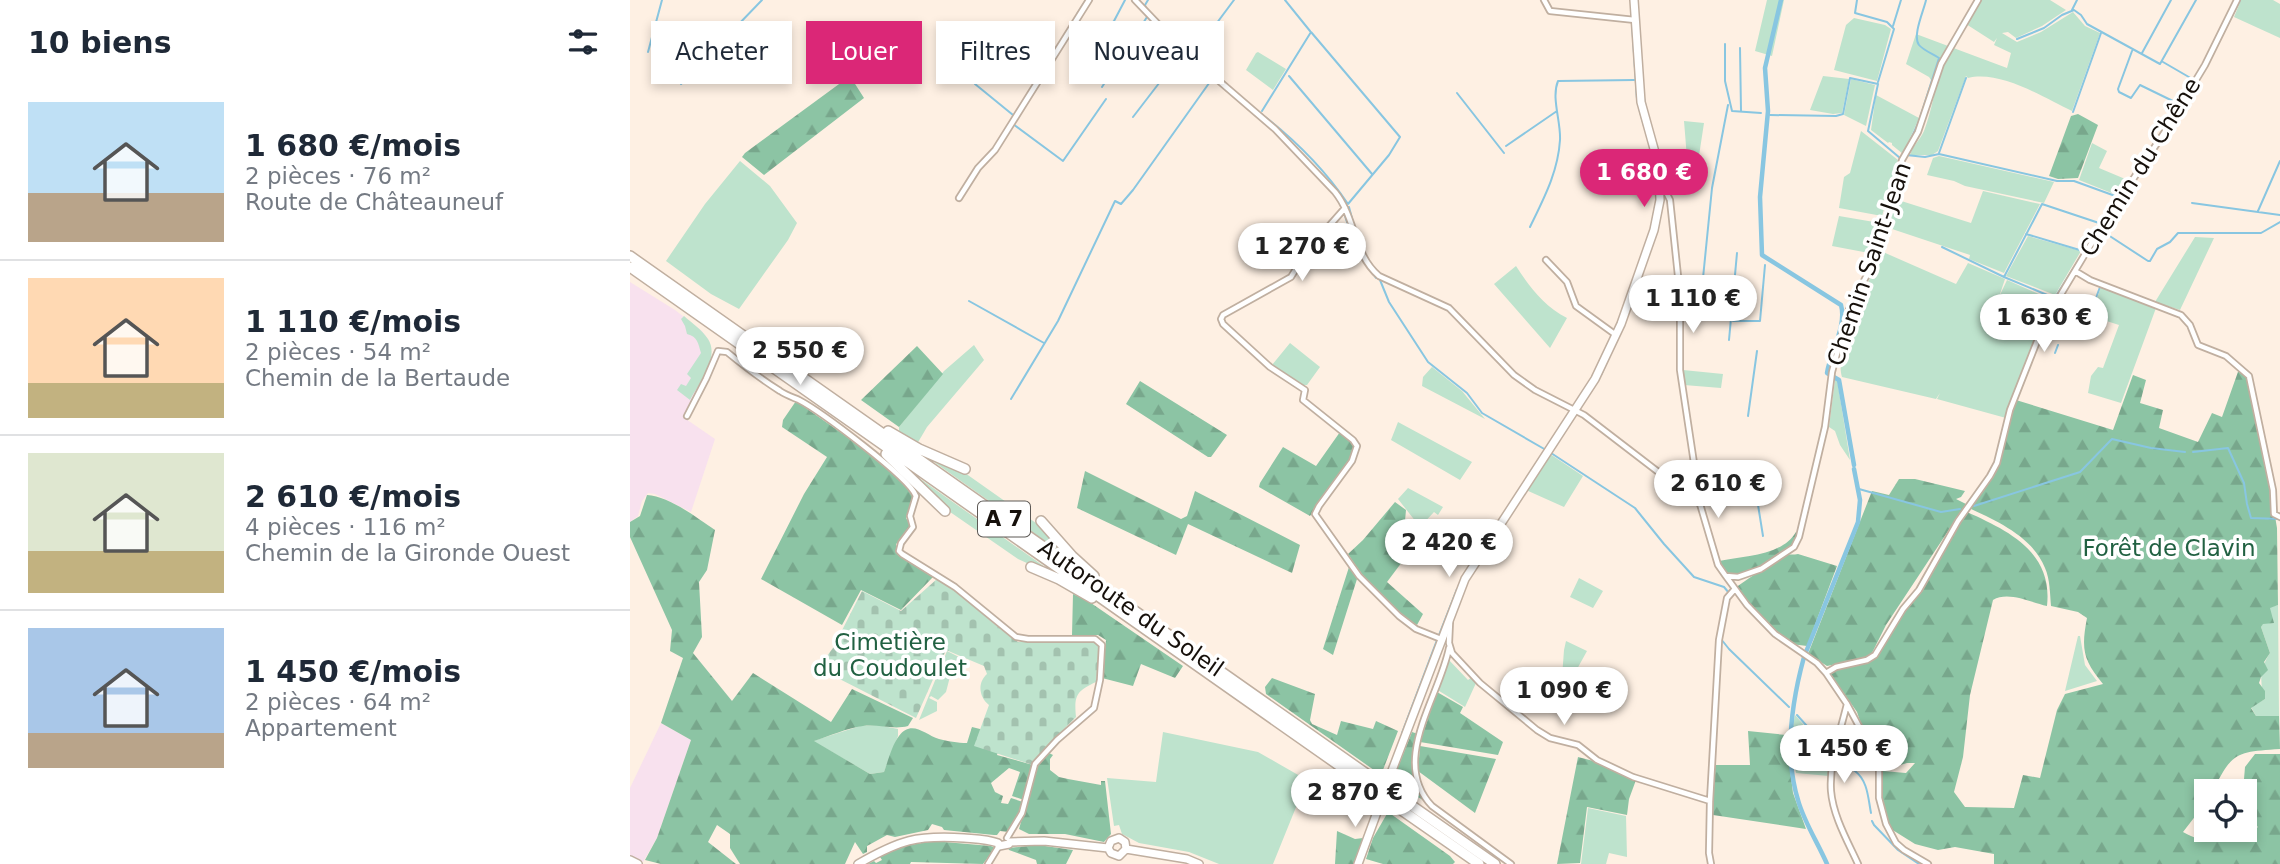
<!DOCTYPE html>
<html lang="fr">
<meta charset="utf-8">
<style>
:root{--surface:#fff;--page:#f6f6f7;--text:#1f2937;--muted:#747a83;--line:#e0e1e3;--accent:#db2777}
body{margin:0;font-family:"DejaVu Sans",sans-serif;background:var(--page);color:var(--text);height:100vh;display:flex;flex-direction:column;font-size:26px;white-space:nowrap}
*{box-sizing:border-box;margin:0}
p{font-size:23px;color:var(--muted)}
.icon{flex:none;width:38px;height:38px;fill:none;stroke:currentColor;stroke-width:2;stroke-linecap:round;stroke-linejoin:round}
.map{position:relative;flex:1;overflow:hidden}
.side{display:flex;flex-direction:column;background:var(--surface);width:630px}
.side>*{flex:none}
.banner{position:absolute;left:21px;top:21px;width:665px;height:63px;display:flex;gap:14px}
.tools{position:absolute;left:1564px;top:779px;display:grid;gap:14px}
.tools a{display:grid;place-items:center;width:63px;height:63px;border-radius:0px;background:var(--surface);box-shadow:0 4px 10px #0003;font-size:35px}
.price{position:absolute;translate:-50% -60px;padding:0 16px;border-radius:24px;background:#fff;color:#222;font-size:23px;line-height:46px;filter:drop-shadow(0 2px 4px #0008)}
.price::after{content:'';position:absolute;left:50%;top:42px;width:21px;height:16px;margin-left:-10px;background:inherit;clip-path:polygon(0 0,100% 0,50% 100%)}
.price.on{background:var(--accent);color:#fff}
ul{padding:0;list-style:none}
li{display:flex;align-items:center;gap:21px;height:175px;padding:0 28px}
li+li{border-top:2px solid var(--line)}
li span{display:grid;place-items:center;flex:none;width:196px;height:140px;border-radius:0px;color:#555}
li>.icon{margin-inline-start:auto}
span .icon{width:84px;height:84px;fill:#fffc;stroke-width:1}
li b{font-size:30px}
h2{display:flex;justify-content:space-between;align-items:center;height:84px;padding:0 28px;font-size:30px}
.chip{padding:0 24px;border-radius:0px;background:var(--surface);box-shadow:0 4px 10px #0003;font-size:24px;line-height:63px}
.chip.on{background:var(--accent);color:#fff}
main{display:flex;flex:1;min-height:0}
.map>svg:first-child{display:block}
</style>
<main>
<section class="side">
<h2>10 biens<svg class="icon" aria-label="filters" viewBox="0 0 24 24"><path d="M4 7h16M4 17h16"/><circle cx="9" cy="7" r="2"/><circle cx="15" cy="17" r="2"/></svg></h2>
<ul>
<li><span style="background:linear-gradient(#bfe0f5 65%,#b9a48a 0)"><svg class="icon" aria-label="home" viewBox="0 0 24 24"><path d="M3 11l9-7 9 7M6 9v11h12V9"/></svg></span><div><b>1 680 €/mois</b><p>2 pièces · 76 m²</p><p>Route de Châteauneuf</p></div></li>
<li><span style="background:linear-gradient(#ffd9b3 75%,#c2b280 0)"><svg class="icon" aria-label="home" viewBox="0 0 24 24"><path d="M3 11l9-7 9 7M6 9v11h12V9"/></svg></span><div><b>1 110 €/mois</b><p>2 pièces · 54 m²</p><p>Chemin de la Bertaude</p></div></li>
<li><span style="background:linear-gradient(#dfe7d0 70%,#c2b280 0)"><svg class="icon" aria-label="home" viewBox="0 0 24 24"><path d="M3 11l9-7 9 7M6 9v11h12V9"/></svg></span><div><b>2 610 €/mois</b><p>4 pièces · 116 m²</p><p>Chemin de la Gironde Ouest</p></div></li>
<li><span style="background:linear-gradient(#a9c7e8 75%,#b9a48a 0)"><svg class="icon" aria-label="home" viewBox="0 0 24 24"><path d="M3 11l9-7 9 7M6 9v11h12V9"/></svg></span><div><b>1 450 €/mois</b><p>2 pièces · 64 m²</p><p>Appartement</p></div></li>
</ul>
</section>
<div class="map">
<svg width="1650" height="864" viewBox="0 0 1650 864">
<defs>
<pattern id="forest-firs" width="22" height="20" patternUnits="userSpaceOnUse" patternTransform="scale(1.75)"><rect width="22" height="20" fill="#8cc4a4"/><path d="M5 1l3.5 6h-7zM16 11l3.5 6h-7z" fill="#78a78c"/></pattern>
<pattern id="cemetery-stones" width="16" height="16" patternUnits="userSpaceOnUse" patternTransform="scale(1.75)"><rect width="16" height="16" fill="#bee3cd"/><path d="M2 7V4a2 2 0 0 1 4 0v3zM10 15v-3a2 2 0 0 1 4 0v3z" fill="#a3c2af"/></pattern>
</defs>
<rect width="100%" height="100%" fill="#fef0e3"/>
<path fill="#f8e1ee" d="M0 282 45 310 72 331 79 341 81 352 79 366 53 417 85 439 61 512 25 494 18 493 12 501 8 516 0 522Z
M31 723 61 740 27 838 13 862 0 856V788Z"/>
<path fill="#bee3cd" d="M1137 0H1154L1142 56 1125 51Z
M1352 0H1420L1436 10 1412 26 1386 38 1378 32 1372 33 1387 42 1411 32 1443 12 1455 26 1470 33 1442 111C1413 97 1370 70 1338 78L1336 76 1308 151 1302 155H1280C1283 145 1290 140 1294 131 1302 110 1305 88 1311 66L1301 80 1299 77 1276 64 1286 34 1377 68 1381 53 1364 45 1367 38 1364 42 1336 24Z
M1611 0H1643L1650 4V38L1604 17Z
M1224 18 1255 25 1261 29 1247 81 1204 70 1216 25Z
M628 52 656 69 643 90 616 70 626 53Z
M1193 76 1219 79 1212 113 1203 114 1180 110Z
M1221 79 1245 85 1236 126 1214 115Z
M1246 95 1289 118 1273 154 1262 145V143L1259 142 1258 143 1241 130Z
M1054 121 1074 123 1065 182 1059 183Z
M1231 131 1268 160 1252 216 1209 208 1214 177 1220 173Z
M1462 143 1477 151 1469 168 1500 181 1489 196 1449 180Z
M1309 156 1424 182 1414 203 1335 186 1324 181 1297 175 1303 158Z
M110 161 140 186 167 223 158 240 109 309 81 294 36 261 75 204Z
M1353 191 1410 204 1374 273 1339 259 1340 255 1256 227 1265 199 1341 223Z
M1209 216 1250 223 1239 253 1202 246Z
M1398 236 1451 251 1425 295 1376 276Z
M1565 237 1584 238 1550 310 1525 302Z
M1253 252 1326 284 1338 263 1375 279 1369 297 1377 280 1422 300 1401 347 1376 418 1307 399 1310 393 1306 399 1212 377C1203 350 1240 278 1253 252Z
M886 266C900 288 914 306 937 318L920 348 864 284Z
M1471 287 1526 308 1491 403 1458 393 1461 376 1468 367 1473 368 1489 325 1461 316Z
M54 316C62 323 72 330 78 339 90 357 69 383 60 400L47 390 51 384 56 386 61 378 57 374 71 353C68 343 68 337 57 334L55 326 51 319Z
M660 343 690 367 677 385H672L642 365Z
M344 345 354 360 297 427 287 444 269 433V427L314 371Z
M802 367 832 391 855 419 792 386 793 377Z
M1053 370 1093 374 1091 388 1054 385Z
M1206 379H1207L1220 460 1210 445 1205 431 1199 427 1205 380Z
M768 422 842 462 830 480 761 440Z
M290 452 335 473 413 528 445 562Z
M920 454 953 476 934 507 896 490Z
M279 471 432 579 388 559 310 505Z
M778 488 813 507 808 515 804 512 790 527 768 499Z
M949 578 973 591 963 608 940 597Z
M1648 605 1649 716H1626L1621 707 1635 699C1629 682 1630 668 1640 653L1631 627 1640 607Z
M1448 636H1450L1455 665 1467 681 1435 691Z
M936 641 957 651 941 680 932 677 934 650Z
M317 651 331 658 323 665 316 692 308 700 301 696 299 698 307 702V711L289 720Z
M818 659 838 680 842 677 846 683 835 707 806 689Z
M1165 715 1202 757 1199 776 1166 773 1160 744Z
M248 725 268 729V736L254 772 240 774 183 741 230 726Z
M533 732 628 752 677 780 643 864H589L559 852 509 843 492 834 489 825 484 826 477 778 526 782Z
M958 808 996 816 997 857 979 853 976 864H951Z"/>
<path fill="url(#forest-firs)" d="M220 76 234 98 134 175 112 157 115 153Z
M1448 114 1468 125 1448 178 1428 179 1419 176 1441 116Z
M287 346 313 374 269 427 231 400Z
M1609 369 1617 376 1632 438 1647 528 1648 605 1640 608 1644 623 1633 624 1631 627 1640 653 1634 662 1638 670 1631 677 1629 683 1635 691V699L1621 708 1626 716H1649L1650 749C1608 752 1602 751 1583 791H1577V801L1553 832C1577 846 1606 846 1628 827L1615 815V791H1613L1615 767 1625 754H1650V864H1364V854L1325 847 1308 850 1285 844 1261 829 1255 818 1251 800 1252 775 1253 771 1276 773 1285 763H1277L1267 766 1261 762H1252L1231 724 1227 712 1201 675 1204 670 1244 659 1272 613 1289 595 1302 568 1337 512C1379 531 1423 552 1417 606 1400 602 1378 591 1363 600L1340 695 1333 757 1324 792 1335 807 1384 808 1393 775 1410 778 1427 710 1435 694 1473 684C1453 660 1451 649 1457 618L1448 612 1421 606C1420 594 1420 579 1415 568 1403 537 1367 521 1339 508L1361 477 1386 400 1483 430 1503 375 1516 380 1510 403 1533 410 1529 428 1568 442 1582 413 1592 417Z
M510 381 597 435 581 457H578L496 404Z
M166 401 257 465 287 495 285 506 276 518 280 525V532L266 544 268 555 303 577 271 610 231 590 212 625 131 579 174 494 197 457 152 427 153 420Z
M710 432 723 443 724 451 716 466 680 516 629 487 630 483 653 447 686 466Z
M455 471 551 519 557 516 565 491 670 545 662 573 558 524 546 555 447 508Z
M1269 479H1285L1335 491 1331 497 1326 499 1336 504 1256 625 1241 655 1231 659 1197 666 1178 654 1242 491 1259 495Z
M17 495C39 496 67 518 85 530L77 570 69 582 72 637 63 653 102 701 123 673 201 722 222 689 283 718 278 726C263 730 249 724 233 726 217 728 200 736 184 741L240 774 254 772C258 761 262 745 269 736 282 719 295 735 309 739 317 741 328 743 337 743L342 727 358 731 369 748 367 755 403 765 394 800 382 796 390 772 379 768 361 783 365 792 373 796 371 803 378 804 381 798 393 802 389 814 379 832 370 831 367 835H364L314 830 312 827 302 824 298 830 265 837 257 835 237 846V852L233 854 225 842 215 864H110L100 848V834L87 825 78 842 106 864H31L15 860 27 838 61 740 31 723 53 658 40 651 42 630 0 537V522L10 516Z
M765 502 776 510 773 542 781 550 757 582 793 614 787 625C759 608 735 581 718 554L733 540Z
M1166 532H1168C1167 537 1165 544 1162 547 1148 561 1115 578 1096 574L1089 561C1114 556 1152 556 1166 532Z
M1168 554 1207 566 1177 646 1161 644 1126 612 1107 587C1110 584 1151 557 1156 555 1160 554 1164 555 1168 554Z
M719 567 727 579 703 655 693 649Z
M443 594 458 601 553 666 545 678 511 664 503 686 472 678 476 640 468 635H442Z
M642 678 685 694 680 720 682 724 707 735 711 721 743 729 746 721 768 731 751 775 636 694 635 687Z
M807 692 833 707 830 713 873 742 868 755 790 742Z
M1118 731 1156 735 1163 793 1176 829 1083 815 1084 765H1120Z
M782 732 788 734 782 769 793 800 762 782Z
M790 746 866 759 845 813 788 771Z
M419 753 423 755 420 759V770L429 777 438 779 471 785V781H475L481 834 474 842 435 834H399L389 829 407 766Z
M948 757 975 764 1006 780 999 799 997 815 957 807 950 863 927 864Z
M758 812 820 856 825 862 823 864H753L736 859 743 838Z
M707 831 725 839 733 838 724 864H705Z
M303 841 361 846 365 848 353 864 281 862 280 864H238L244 861 246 863 252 860 250 857 274 846Z
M408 845 443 850 436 864H407L406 860 379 850 378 848Z"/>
<path fill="url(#cemetery-stones)" d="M307 579 331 595 363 623 388 642 463 640 468 643 470 647 466 682C446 691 444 696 446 717L419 744 403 765 344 746 359 705C349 697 347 683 357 674L354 666 316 650 286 718 188 668 203 648 232 591 271 611Z"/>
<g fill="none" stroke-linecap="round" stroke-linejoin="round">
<path stroke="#88c6e1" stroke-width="2" d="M508 0 515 7
M655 0 680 31
M1227 0 1225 13 1257 22 1264 29 1248 82
M516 9 515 5 518 0
M1442 10 1447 0
M447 14 456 0
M515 14 526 25
M1002 23 1007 99
M1263 26 1271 0
M1387 39 1414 28 1432 15 1444 10 1451 15 1457 24 1530 64 1566 0
M1095 44V81L1102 111 1131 113
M1110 48 1111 111
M1502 51 1488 89 1489 92 1501 98 1510 85 1549 104
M18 52 32 0
M1512 53 1541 0
M563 55 604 0
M1582 55 1610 0
M1533 62 1564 80
M565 63 619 109
M451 67 477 27 484 21 495 0
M659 76 742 174
M51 84 132 0
M345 84 383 115
M472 87 517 17
M827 93 874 153
M1014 98 1016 108
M1009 108 1014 126
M392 111 423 62
M1443 112 1471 33
M630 113C663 138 695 170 718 204L759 155 770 137 681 32 632 111
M1140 115 1206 116 1213 114 1220 78 1248 84 1238 131 1270 158V160
M503 117 553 52
M383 124 433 161 476 99
M876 146 927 111
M1277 148 1289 121 1309 58C1303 54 1293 50 1289 45 1282 36 1294 10 1296 0
M1309 153 1336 78
M1276 155 1295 157 1309 154 1427 181H1444L1488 197 1426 296
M1562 203 1650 215
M719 207 724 226
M1628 211 1650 161
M1255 215 1266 179
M715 216 726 249 746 278
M1022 223 1025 207
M900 227C914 198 928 172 930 140 931 121 921 98 928 81L1004 80
M1472 231 1518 261H1520L1527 249 1540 242 1548 233H1631L1650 222
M1396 234 1453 251
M1312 247 1374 277 1422 297
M1374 277 1412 204 1469 223
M750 280 759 302 798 362 837 393 852 413 916 450
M1072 288 1082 188 1098 105
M339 301 414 343
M1103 321H1130L1135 265
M1430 339 1436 322 1456 325 1470 287
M1099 340 1107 253
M1425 353 1428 345
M971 375 1000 309
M381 399 428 321 485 201 491 204 503 190 582 79
M950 408 961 391
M1118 416 1127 351
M1563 452 1598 448 1614 483 1617 504 1621 518 1650 519
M921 453 1005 508 1034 544 1064 577 1094 587 1099 593
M1071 487 1124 480 1133 536
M1229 489 1311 512 1330 509
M1344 506 1450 472 1482 439 1521 448 1555 452
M809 635 827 589
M1091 639 1099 649 1159 707
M1167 715 1203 755
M772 733 807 640
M1206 758C1211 764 1218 766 1225 771 1238 781 1238 798 1241 813
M1242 821 1244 825 1268 850 1289 864"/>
<path stroke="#88c6e1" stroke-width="4.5" d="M1151 0 1135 68 1138 111 1130 197 1132 255 1211 305C1217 326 1200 353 1197 373L1209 380 1224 465
M1176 652 1228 522 1230 500 1224 469
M1174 657C1162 701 1154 755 1168 800 1174 822 1188 843 1197 864"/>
<g stroke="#c0afa0" stroke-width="8">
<path id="street" d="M505 0 552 49 645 129 705 192C726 218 723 254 749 276L819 308 884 375 905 390 954 415 1070 504 1088 565 1095 575 1117 605 1145 634 1187 663 1196 673 1217 704 1245 756 1249 769V798L1256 824 1266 843 1274 850 1298 864
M914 0 920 11 1005 20
M1030 189 1036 192 1040 200 1050 295V370L1070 503
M329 198 348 168 365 150 459 0
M715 208 677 251 661 277 593 315 591 319 593 324 640 367 675 390 673 400 723 440 727 446 722 461 689 506 685 514 729 576 769 616 786 629 811 639
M916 260 937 282 946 306 986 335
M1445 271 1460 280 1551 315 1560 325 1568 345 1596 356 1619 376 1643 490 1644 514 1650 517
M57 416 76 379 88 351 97 352C114 366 131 379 150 391 156 395 162 397 169 400 190 411 279 477 286 496L280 516 283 527 271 543 269 551 272 554 325 587 386 637 398 639H465L472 645 470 680 464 708 427 740 405 764 392 813 377 838
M1096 576 1108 577 1131 569 1164 547 1169 537 1195 427 1202 372 1219 309 1237 275 1264 196 1272 160 1288 132 1311 64 1348 0
M820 622 819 643 822 653 850 683 907 730 920 738 948 745 967 760 1003 777 1080 801
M819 648C810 696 759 761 802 806L881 864
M1196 673 1206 667 1237 660 1245 655 1273 609 1289 590 1328 521 1360 476 1367 463 1380 410 1415 321 1473 224 1534 133 1575 65 1607 0
M1217 704C1210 733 1199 762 1201 791 1203 816 1218 842 1228 864
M358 864 369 846
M1081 864 1079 853 1080 801 1089 640 1097 598 1104 590"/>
</g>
<g stroke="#c0afa0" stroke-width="10">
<path id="secondary" d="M758 781 835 579 965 379 991 324 1024 230 1030 200 1029 175 1026 156 1011 102 1004 0
M369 846 379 844 380 842 414 841 478 848 481 853 489 856 496 849
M478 848 481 841 489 838 495 842 496 849
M496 849 557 859 569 864
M0 860 8 864
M228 864C270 840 286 835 334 838 346 839 357 839 368 843
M728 864 750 804"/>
</g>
<g stroke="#c0afa0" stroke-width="12">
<path id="highway" d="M0 256 748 782
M0 267 744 790
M258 431 289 449 335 469
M256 454 315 511
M411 521 442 556 464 576
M401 567 429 579 462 598
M765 794 865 864
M760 802 849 864"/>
</g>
<use href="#street" stroke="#fff" stroke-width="4.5"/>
<use href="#secondary" stroke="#fff" stroke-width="7"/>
<use href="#highway" stroke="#fff" stroke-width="9"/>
<g stroke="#c0afa0" stroke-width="12" stroke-linecap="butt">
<path id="highway-bridge" d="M748 782 765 794
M744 790 760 802"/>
</g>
<use href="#highway-bridge" stroke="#fff" stroke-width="9"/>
</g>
<g text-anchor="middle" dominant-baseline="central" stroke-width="7" stroke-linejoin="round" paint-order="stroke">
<rect fill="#fff" stroke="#5c5854" stroke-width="2" x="348" y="501.5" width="52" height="35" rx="5"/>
<g font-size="21" font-weight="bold" fill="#16100b">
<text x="374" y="519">A 7</text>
</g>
<g font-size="23" fill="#16100b" stroke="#fff">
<text transform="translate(1510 167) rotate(-58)">Chemin du Chêne</text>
<text transform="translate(1239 264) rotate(-71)">Chemin Saint-Jean</text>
<text transform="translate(501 608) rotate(35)">Autoroute du Soleil</text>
</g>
<g font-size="23" fill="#216142" stroke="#fff">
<text x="1539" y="548">Forêt de Clavin</text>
<text x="260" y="642">Cimetière<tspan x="260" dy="26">du Coudoulet</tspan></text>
</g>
</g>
</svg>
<div class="tools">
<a><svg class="icon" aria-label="locate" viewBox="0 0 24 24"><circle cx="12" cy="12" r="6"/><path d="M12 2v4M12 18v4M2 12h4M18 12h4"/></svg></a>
</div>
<b class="price on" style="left:1014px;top:209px">1 680 €</b>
<b class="price" style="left:672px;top:283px">1 270 €</b>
<b class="price" style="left:1063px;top:335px">1 110 €</b>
<b class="price" style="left:1414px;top:354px">1 630 €</b>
<b class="price" style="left:170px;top:387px">2 550 €</b>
<b class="price" style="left:1088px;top:520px">2 610 €</b>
<b class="price" style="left:819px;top:579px">2 420 €</b>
<b class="price" style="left:934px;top:727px">1 090 €</b>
<b class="price" style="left:1214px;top:785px">1 450 €</b>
<b class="price" style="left:725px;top:829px">2 870 €</b>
<div class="banner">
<a class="chip">Acheter</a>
<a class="chip on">Louer</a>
<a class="chip">Filtres</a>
<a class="chip">Nouveau</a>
</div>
</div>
</main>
